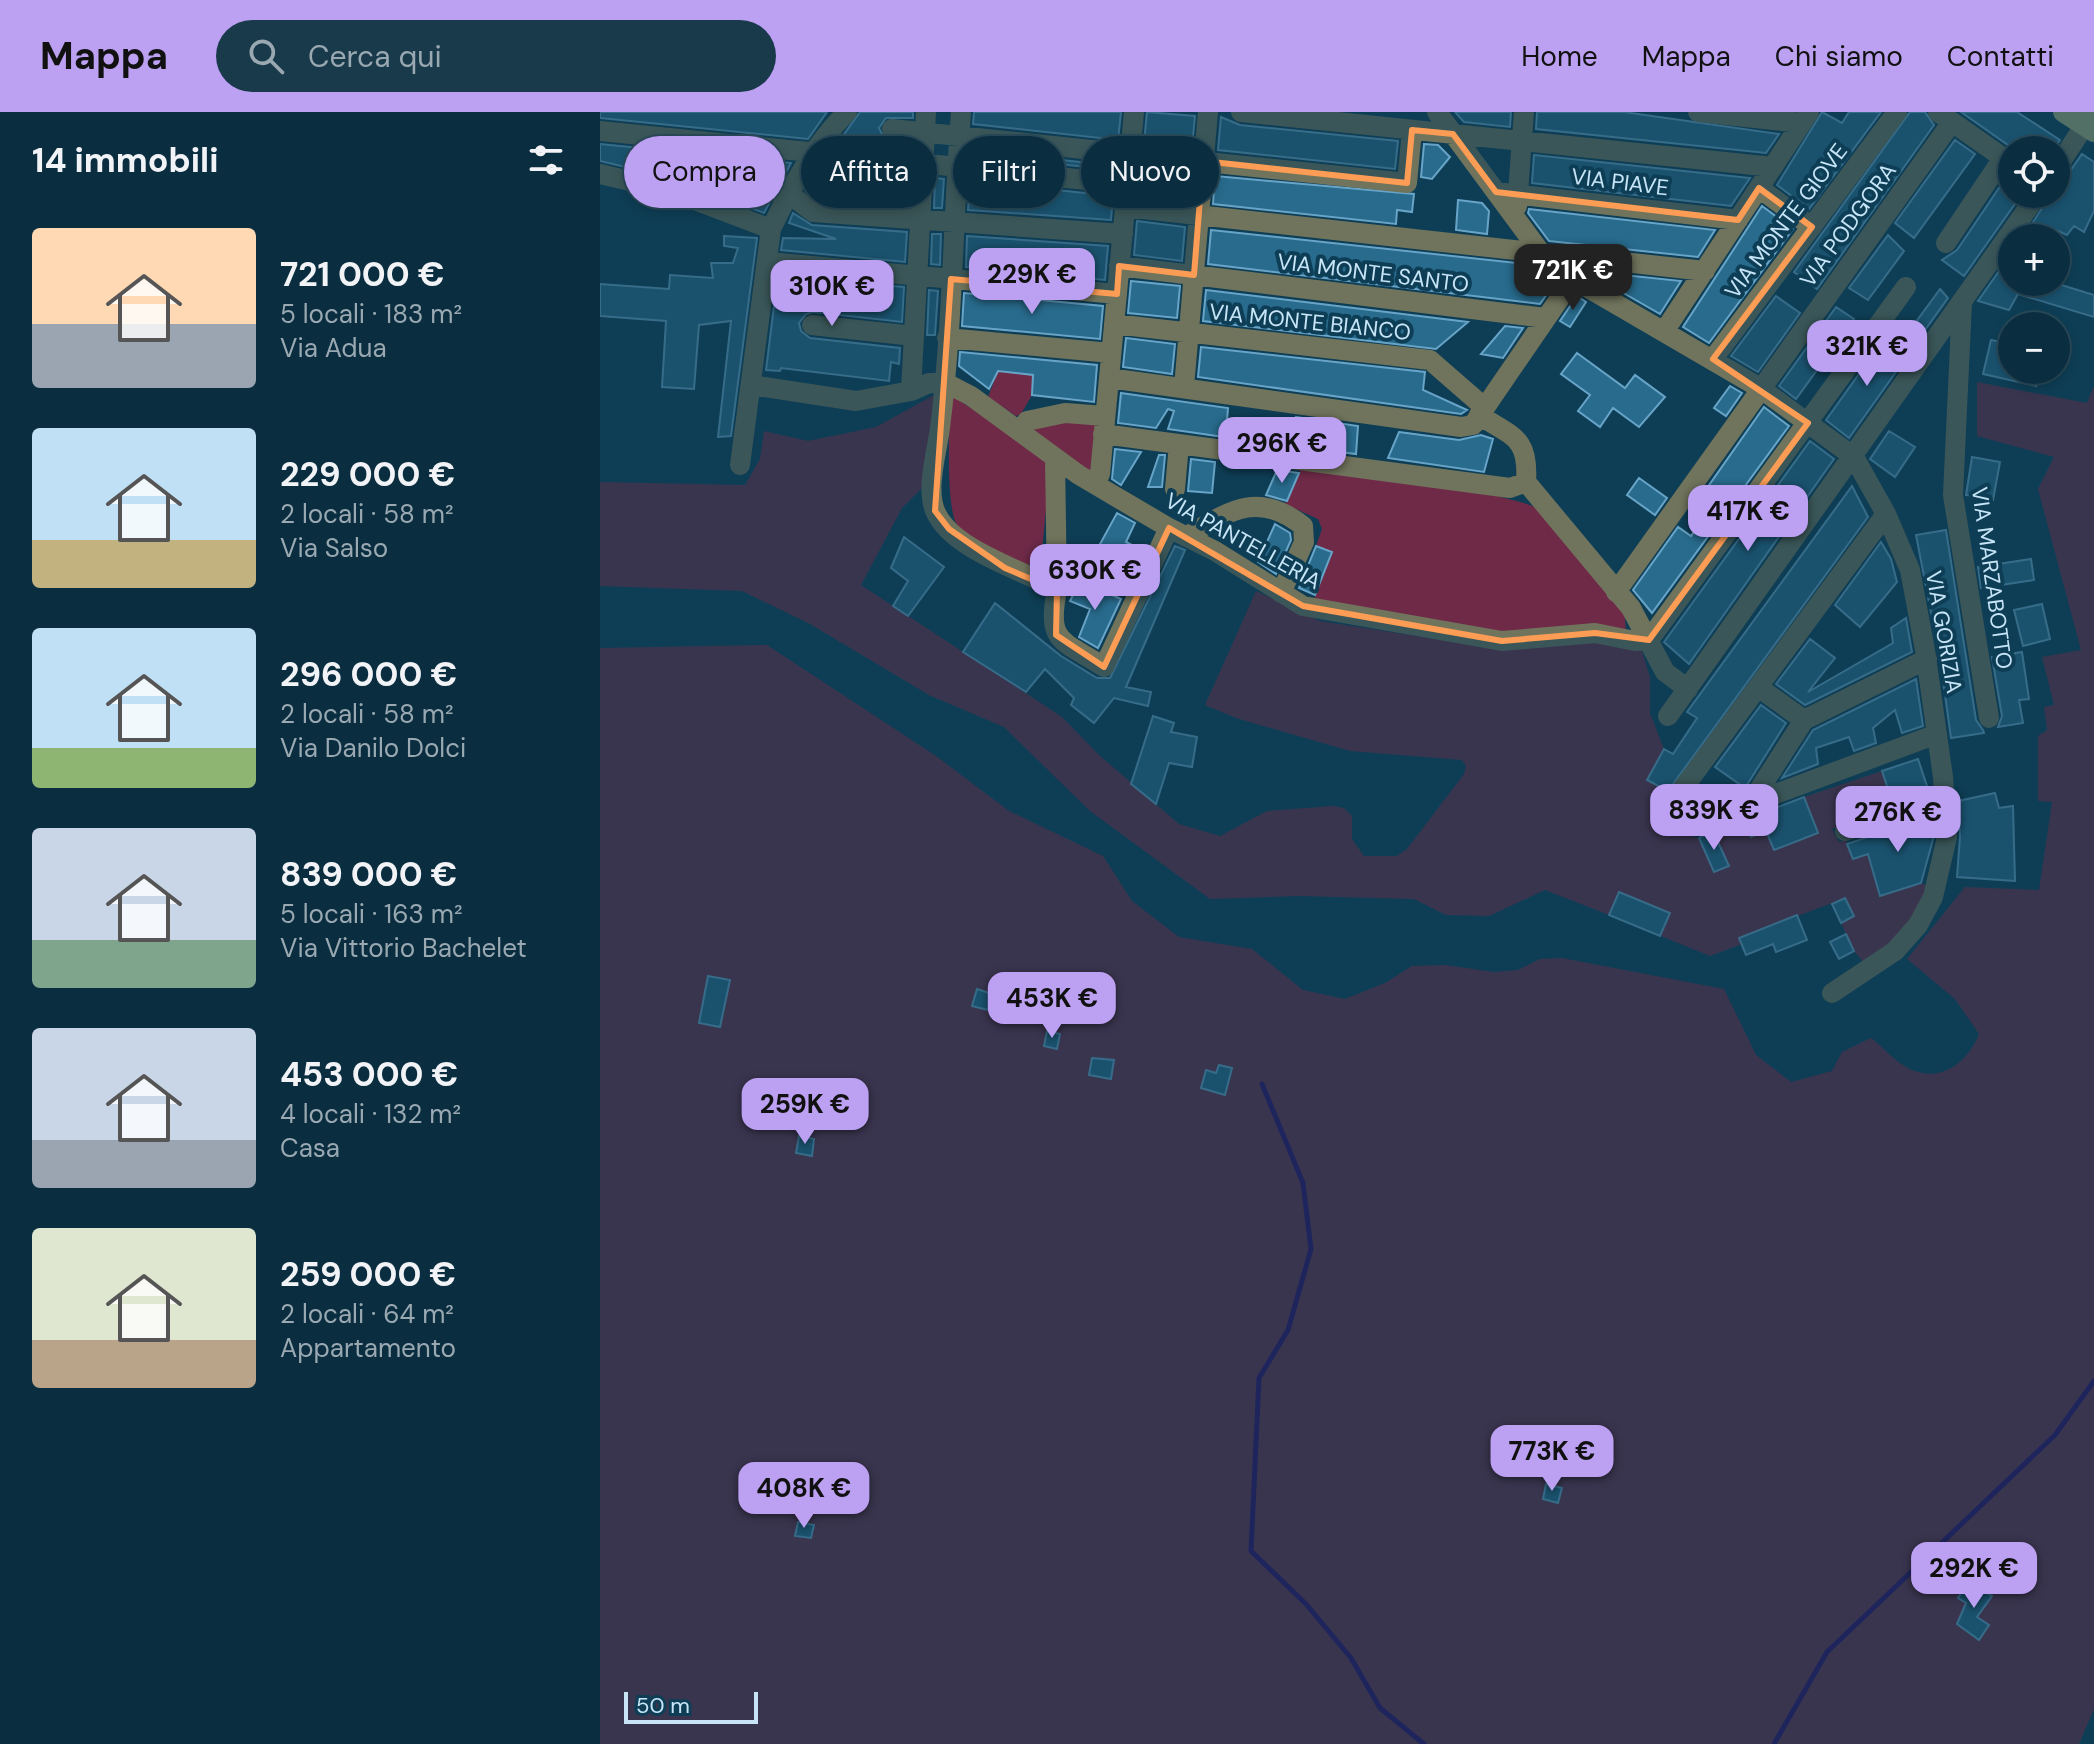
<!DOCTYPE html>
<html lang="it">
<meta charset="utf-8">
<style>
:root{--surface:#0a2e40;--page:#183a4b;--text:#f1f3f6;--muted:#99a8b1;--line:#2a4a59;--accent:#bca0f2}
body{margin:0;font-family:"DM Sans",sans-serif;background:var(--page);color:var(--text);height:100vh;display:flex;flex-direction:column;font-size:30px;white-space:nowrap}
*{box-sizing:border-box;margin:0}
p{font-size:26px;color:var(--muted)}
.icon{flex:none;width:44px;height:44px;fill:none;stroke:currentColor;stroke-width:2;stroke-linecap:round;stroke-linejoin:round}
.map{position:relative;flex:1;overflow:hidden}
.side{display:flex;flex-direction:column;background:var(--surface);width:600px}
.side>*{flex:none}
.banner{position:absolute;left:24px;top:24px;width:760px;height:72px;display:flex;gap:16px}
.buttons{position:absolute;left:1398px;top:24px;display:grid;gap:16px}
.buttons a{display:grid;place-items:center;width:72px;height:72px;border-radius:50%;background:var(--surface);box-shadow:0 4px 12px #0003,0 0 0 2px var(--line);font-size:40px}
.scale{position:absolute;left:24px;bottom:20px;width:134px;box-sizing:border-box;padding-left:8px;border:4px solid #c7e5f7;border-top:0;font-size:22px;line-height:28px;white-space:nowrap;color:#c7e5f7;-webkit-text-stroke:6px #0e3e56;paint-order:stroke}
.price{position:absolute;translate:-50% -68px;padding:0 18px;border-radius:16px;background:var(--accent);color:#111;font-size:26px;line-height:52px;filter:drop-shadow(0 2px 4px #0008)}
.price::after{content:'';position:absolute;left:50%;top:48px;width:24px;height:18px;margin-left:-12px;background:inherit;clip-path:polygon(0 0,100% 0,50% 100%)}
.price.current{background:#222;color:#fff}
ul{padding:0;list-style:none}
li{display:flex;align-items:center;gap:24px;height:200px;padding:0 32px}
li span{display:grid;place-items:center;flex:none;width:224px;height:160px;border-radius:8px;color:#555}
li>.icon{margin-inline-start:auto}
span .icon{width:96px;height:96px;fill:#fffc;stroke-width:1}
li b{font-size:34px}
h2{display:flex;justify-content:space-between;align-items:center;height:96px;padding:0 32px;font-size:34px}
.chip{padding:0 28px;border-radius:36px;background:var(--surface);box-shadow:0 4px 12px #0003,0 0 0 2px var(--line);font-size:28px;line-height:72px}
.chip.current{background:var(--accent);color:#111}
header{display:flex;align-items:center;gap:48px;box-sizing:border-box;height:112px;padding:0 40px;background:var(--accent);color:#111}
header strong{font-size:38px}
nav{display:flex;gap:44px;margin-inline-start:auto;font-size:28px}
.search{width:560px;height:72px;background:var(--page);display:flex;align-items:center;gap:20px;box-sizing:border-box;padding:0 28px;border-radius:44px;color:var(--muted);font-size:30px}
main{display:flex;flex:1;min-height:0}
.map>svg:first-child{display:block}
</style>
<header>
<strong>Mappa</strong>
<div class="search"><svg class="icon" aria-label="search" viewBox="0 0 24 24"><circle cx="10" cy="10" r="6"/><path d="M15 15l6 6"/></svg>Cerca qui</div>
<nav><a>Home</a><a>Mappa</a><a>Chi siamo</a><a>Contatti</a></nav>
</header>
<main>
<section class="side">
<h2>14 immobili<svg class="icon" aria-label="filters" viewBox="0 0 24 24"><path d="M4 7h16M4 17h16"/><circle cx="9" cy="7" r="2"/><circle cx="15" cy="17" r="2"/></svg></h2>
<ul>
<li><span style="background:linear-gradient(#ffd9b3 60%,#9aa5b1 0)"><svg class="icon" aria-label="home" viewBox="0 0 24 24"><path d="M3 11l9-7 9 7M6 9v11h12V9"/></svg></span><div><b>721 000 €</b><p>5 locali · 183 m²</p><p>Via Adua</p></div></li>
<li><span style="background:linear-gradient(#bfe0f5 70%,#c2b280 0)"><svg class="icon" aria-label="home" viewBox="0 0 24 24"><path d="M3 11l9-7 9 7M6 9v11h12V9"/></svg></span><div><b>229 000 €</b><p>2 locali · 58 m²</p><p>Via Salso</p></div></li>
<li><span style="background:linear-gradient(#bfe0f5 75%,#8fb573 0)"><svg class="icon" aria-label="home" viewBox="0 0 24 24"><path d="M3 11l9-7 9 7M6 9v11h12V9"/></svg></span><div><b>296 000 €</b><p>2 locali · 58 m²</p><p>Via Danilo Dolci</p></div></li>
<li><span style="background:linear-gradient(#c9d6e8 70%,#7fa58c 0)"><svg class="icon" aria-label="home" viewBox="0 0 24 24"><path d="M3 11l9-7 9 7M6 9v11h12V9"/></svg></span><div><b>839 000 €</b><p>5 locali · 163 m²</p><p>Via Vittorio Bachelet</p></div></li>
<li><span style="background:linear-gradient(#c9d6e8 70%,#9aa5b1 0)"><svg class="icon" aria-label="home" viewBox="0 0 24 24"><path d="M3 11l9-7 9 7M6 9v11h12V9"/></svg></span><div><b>453 000 €</b><p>4 locali · 132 m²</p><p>Casa</p></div></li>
<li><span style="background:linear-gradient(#dfe7d0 70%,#b9a48a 0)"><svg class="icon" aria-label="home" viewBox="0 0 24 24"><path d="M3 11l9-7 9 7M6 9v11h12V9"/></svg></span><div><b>259 000 €</b><p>2 locali · 64 m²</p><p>Appartamento</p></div></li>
</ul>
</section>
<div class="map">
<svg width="1494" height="1632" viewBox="0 0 1494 1632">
<rect width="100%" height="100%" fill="#0e3e56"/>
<path fill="#6f2a48" d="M398 259 433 263 432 283 421 302 416 304 388 285Z
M1377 270 1487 291 1494 274V1597L1479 1632H0V536L167 533 336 644 409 699 503 744 532 789 579 825 652 837 703 878 745 887 785 871 812 854 845 853 894 860 918 858 940 847 962 846 1124 877 1156 943 1191 970 1232 959 1242 940 1271 926C1283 935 1296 951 1310 957 1341 972 1369 949 1379 922L1355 887 1307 847 1365 775 1439 778 1452 690 1438 689V624L1447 618 1444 595 1454 593 1442 545 1481 538 1438 377 1454 345 1377 324Z
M336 282 325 373 302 396 261 473 462 605 499 643 579 712 620 724 667 699 733 694 744 696 752 704V727L764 744H797L807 737 864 662 866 654 862 648 750 639 636 606 605 593 656 479 720 509 899 537 997 528 1041 536 1050 565V601L1064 637 1048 668 1069 679 1056 697 1079 722 1099 726 1114 760 1129 753 1113 719 1144 708 1151 725 1166 719 1174 738 1204 685 1282 659 1293 693 1232 717 1239 730 1246 728 1253 747 1331 722 1272 757 1281 784 1321 771 1331 776 1312 814 1266 853 1254 839 1241 811 1254 804 1245 786 1140 826 1142 832 1110 844 1061 824 1070 801 1019 780 1009 803 945 778 889 804 846 803 814 787 699 784 610 787 490 699 404 615 329 583 210 512 142 479 0 474V370L145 373 160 347 164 319 208 329 276 315Z
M351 283 434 337 450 355 441 450C423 457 411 449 395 439 383 432 361 423 355 409 346 383 349 312 351 283Z
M496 310 494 353 490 361 437 323 434 317 445 311Z
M702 354 886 379C905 389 920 387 938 397L1024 496 1026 520 899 524 714 487 732 441 716 434 722 417 718 407 685 392Z"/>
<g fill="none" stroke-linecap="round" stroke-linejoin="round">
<path stroke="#320866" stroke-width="5" d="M662 972 703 1071 711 1137 688 1218 659 1266 651 1439 706 1492 751 1546 780 1596 824 1632
M1174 1632 1227 1540 1455 1323 1494 1269"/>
</g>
<path fill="#286b8d" stroke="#68a4c7" stroke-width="2" d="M0 0H227L208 27 0 6Z
M260 0H313V6H286L279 16 285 28 311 32V37L242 30 240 28Z
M374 0H521L518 28 373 12Z
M547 0 595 4 592 35 544 30Z
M855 0H911L910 15 864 10Z
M937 0H1024L1179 22 1166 41 936 17Z
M1222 0 1242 11 1249 0H1281L1209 97 1177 73Z
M1310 0H1325L1334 13 1217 177 1194 160Z
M1361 0H1417L1460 28 1453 38H1415Z
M621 5 640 13 798 29 795 57 618 38Z
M1355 28 1375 42 1314 126 1295 111Z
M0 32 191 51 164 101 72 66 0 49Z
M824 32 838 33 850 45 832 67 821 65Z
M371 38 516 54V58L371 43Z
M1482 42 1494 50V99L1484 120 1474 114 1467 123 1456 118 1450 126H1440L1428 118 1451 82H1456L1457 70 1466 65Z
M934 43 1150 66 1131 94 932 71Z
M220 54 310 63 308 94 218 87 206 78Z
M542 56 590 61 587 89 539 83Z
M615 64 814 82 812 100 797 98 796 112 613 92Z
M1407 64 1412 65V82H1422L1364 164 1342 148 1357 138Z
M335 66 344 67 342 96H334Z
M370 69 513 84 511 108 368 98Z
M858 88 882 91 889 99 887 122 856 118Z
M1162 94 1193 117 1109 231 1083 215Z
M929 97 1115 118 1098 145 949 129 928 101Z
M193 101 212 113 307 120 305 150 181 138 183 126 236 127 189 111Z
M537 109 585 115 582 149 534 143Z
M611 118 936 153 954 172 940 192 608 152Z
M332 122H341L340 153 331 152Z
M1288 123 1304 139 1268 188 1249 176Z
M124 124 157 126 131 324 118 325 131 209 99 213 94 277 62 275 66 209 0 204V172L69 177 70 163 113 166 111 151H133L138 136 124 134Z
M367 124 508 134 505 168 366 155Z
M1402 155 1412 158V170H1452L1494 183V205L1418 182 1409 198 1378 189Z
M985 159 1081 169 1060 202Z
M210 167 304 175 302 210 213 200 206 202 199 211 201 219 210 226 300 236 299 252 291 250 289 269 181 256 180 259 166 258 177 170 209 173Z
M531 169 580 174 577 206 528 201Z
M1340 177 1348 186 1312 236 1302 229Z
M329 178 338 179 335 223H327Z
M606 178 868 210 836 237 603 209Z
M364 181 503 194 500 227 362 214Z
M977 184 986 190 970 215 960 209Z
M1176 184 1200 201 1158 260 1131 244Z
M1236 195 1254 207 1196 287 1179 274Z
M905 214 923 216 903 246 881 242Z
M526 226 575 232 572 262 523 255Z
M1284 227 1308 243 1249 326 1226 308Z
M1391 228 1412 232V258H1440L1436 274 1383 262Z
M601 235 825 260 823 278 867 298 861 302 598 265Z
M360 240 497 253 494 290 432 283 433 263 398 259 389 277 359 254Z
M977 241 1025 276 1035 263 1065 285 1039 315 1013 296 1000 315 978 299 990 283 961 262Z
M1130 274 1142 281 1126 304 1114 296Z
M521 281 628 296 627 309 640 311 638 327 568 317 574 299 568 297 556 316 518 311Z
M1164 295 1189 314 1052 501 1033 478 1078 415 1091 424 1112 394 1100 386Z
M696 305 758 314 756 342 693 334Z
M1289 319 1315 335 1295 365 1270 347Z
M799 320 859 328 881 323 893 327 884 360 788 346Z
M1210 329 1234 347 1089 552 1064 530Z
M515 337 541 340 521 373 512 367Z
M559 343H565L562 375H548Z
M1372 345 1400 350 1393 388 1366 383Z
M591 347 615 350 612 381 588 379Z
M677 358 699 361 687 389 666 383Z
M1039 366 1067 386 1055 403 1027 383Z
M1252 374 1268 405 1068 679 1047 668 1064 637 1073 642 1097 606 1087 600Z
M517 401 535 411 526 430 544 439 533 462 494 443Z
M675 412 690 421 691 428 676 462 658 450Z
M1346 418 1376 608 1383 618 1384 621 1351 626 1340 547 1316 423Z
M304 425 344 455 308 504 293 494 308 469 291 456Z
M1281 430 1291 447 1297 470 1260 515 1235 493Z
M575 434 585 438 526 575 551 580 548 594 514 586 494 611 471 593 474 586 445 557 426 580 363 540 395 491 461 544 497 566H510Z
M716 434 732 440 715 483 699 476Z
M1431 447 1434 468 1381 476 1378 455Z
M480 469 521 487 498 536 479 525 490 497 470 489Z
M1442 492 1450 527 1423 534 1414 498Z
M1306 506 1312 540 1205 593 1176 572 1210 527 1235 546 1208 580 1293 531 1291 516Z
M1422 540 1429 587 1419 588 1423 611 1398 615 1402 604 1392 545Z
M1316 567 1323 614 1302 621 1295 598 1273 616 1276 631 1254 639 1249 625 1216 636 1218 652 1182 666 1213 618Z
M1161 593 1186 611 1145 676 1115 655Z
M553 604 574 611 571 620 597 625 592 655 569 651 556 692 531 672Z
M1318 647 1328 677 1292 689 1282 659Z
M1395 681 1399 696 1413 694 1415 769 1357 765 1360 724 1358 689Z
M1204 685 1218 721 1174 738 1166 719 1151 725 1144 708Z
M1332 703 1334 724 1321 771 1280 784 1268 742 1253 747 1247 732Z
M1113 719 1129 754 1114 760 1099 726Z
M1019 780 1070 801 1060 824 1009 803Z
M1245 786 1254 804 1241 811 1232 792Z
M1197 803 1207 828 1176 840 1173 832 1146 843 1139 826Z
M1246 822 1254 839 1239 847 1230 830Z
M108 864 130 868 120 915 99 911Z
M377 877 392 882 388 898 372 894Z
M447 919 460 922 457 937 444 934Z
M492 946 514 948 511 967 489 963Z
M619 953 632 956 625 983 601 976 606 958 616 961Z
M199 1024 214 1027 212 1044 196 1041Z
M946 1372 962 1376 958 1391 943 1387Z
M198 1410 214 1413 211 1426 195 1424Z
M1369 1469 1392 1484 1377 1505 1389 1513 1379 1528 1357 1512 1366 1491 1358 1486Z"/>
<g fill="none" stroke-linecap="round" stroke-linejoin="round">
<path stroke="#70745c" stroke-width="20" d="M361 0C353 105 353 212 340 316 337 340 325 378 336 401 354 439 424 458 457 478 446 532 463 528 504 555L569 416
M641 0 1173 55
M837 0 941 141 973 167 1160 276 1254 345 1286 402 1310 458 1325 538 1343 665 1347 725 1333 785 1318 813 1295 839 1232 881
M1098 0 1201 11
M1338 0 1412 52
M292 17 807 71 812 18
M0 19 527 72
M1456 57 1492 2
M0 62 68 78 171 117
M1159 76 1212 115
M896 80 1138 108
M188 81 213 100 523 122
M917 94 924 0
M525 95 1105 159
M1346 131 1403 46
M168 150 517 182
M519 154 946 206
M1362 190 1353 383 1389 606
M514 212 830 248 884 295
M212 213 314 224
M1065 218 1209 0
M347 226 511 241
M1113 247 1297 0
M509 266 861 315 873 313 973 167
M151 273 256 289 311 279 329 271H346L371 284 479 363 569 416 615 439 703 494 902 529 995 521 1035 529 1049 528 1306 175
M584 275 608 0
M311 279 326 0
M879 303C913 325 929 325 926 370L1031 496 1065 560 1088 577
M421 320 427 309 465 301 505 304
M503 322 910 376 926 370
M455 346 457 478
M140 353 171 117C191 75 214 33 247 0
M500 362 534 0
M575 377 579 332
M1286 402 1081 679 1103 709 1337 622
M586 425C629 399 658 378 703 414L704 430 681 481
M1016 480 1352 10
M1158 575 1204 608
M1068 604 1438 82
M1150 692 1204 608 1327 547
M1245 719 1345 685"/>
<path stroke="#a6ae7c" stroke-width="20" d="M1463 0 1494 20
M1491 0 1494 2"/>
</g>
<path d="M0 0H1494V1632H0ZM812 18 853 22 896 80 1138 108 1159 76 1212 115 1113 247 1208 311 1049 528 995 521 902 529 703 494 569 416 504 555 456 523 457 478 405 456 349 417 335 399 351 167 517 182 519 154 594 163 603 49 807 71Z" fill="#0e3e56" fill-opacity=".55" fill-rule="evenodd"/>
<path fill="none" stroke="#fd9d55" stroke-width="6" stroke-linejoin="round" d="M812 18 853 22 896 80 1138 108 1159 76 1212 115 1113 247 1208 311 1049 528 995 521 902 529 703 494 569 416 504 555 456 523 457 478 405 456 349 417 335 399 351 167 517 182 519 154 594 163 603 49 807 71Z"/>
<g text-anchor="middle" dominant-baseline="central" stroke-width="8" stroke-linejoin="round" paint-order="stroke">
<g font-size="22" fill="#c7e5f7" stroke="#0e3e56">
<text transform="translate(1020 70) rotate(7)">VIA PIAVE</text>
<text transform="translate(1186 109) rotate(-53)">VIA MONTE GIOVE</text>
<text transform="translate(1248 113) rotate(-54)">VIA PODGORA</text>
<text transform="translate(773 161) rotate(7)">VIA MONTE SANTO</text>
<text transform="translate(710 210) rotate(6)">VIA MONTE BIANCO</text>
<text transform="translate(643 429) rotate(29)">VIA PANTELLERIA</text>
<text transform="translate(1392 466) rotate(82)">VIA MARZABOTTO</text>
<text transform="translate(1344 520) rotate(80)">VIA GORIZIA</text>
</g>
</g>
</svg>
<div class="buttons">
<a><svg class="icon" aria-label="locate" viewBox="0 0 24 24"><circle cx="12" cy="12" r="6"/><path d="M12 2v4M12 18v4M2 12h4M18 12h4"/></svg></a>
<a>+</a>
<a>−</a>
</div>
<div class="scale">50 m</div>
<b class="price current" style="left:973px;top:200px">721K €</b>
<b class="price" style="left:432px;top:204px">229K €</b>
<b class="price" style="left:232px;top:216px">310K €</b>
<b class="price" style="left:1267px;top:276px">321K €</b>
<b class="price" style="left:682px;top:373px">296K €</b>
<b class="price" style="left:1148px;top:441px">417K €</b>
<b class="price" style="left:495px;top:500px">630K €</b>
<b class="price" style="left:1114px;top:740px">839K €</b>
<b class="price" style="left:1298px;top:742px">276K €</b>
<b class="price" style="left:452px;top:928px">453K €</b>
<b class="price" style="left:205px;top:1034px">259K €</b>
<b class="price" style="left:952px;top:1381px">773K €</b>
<b class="price" style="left:204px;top:1418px">408K €</b>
<b class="price" style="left:1374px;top:1498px">292K €</b>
<div class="banner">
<a class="chip current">Compra</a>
<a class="chip">Affitta</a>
<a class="chip">Filtri</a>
<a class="chip">Nuovo</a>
</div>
</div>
</main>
